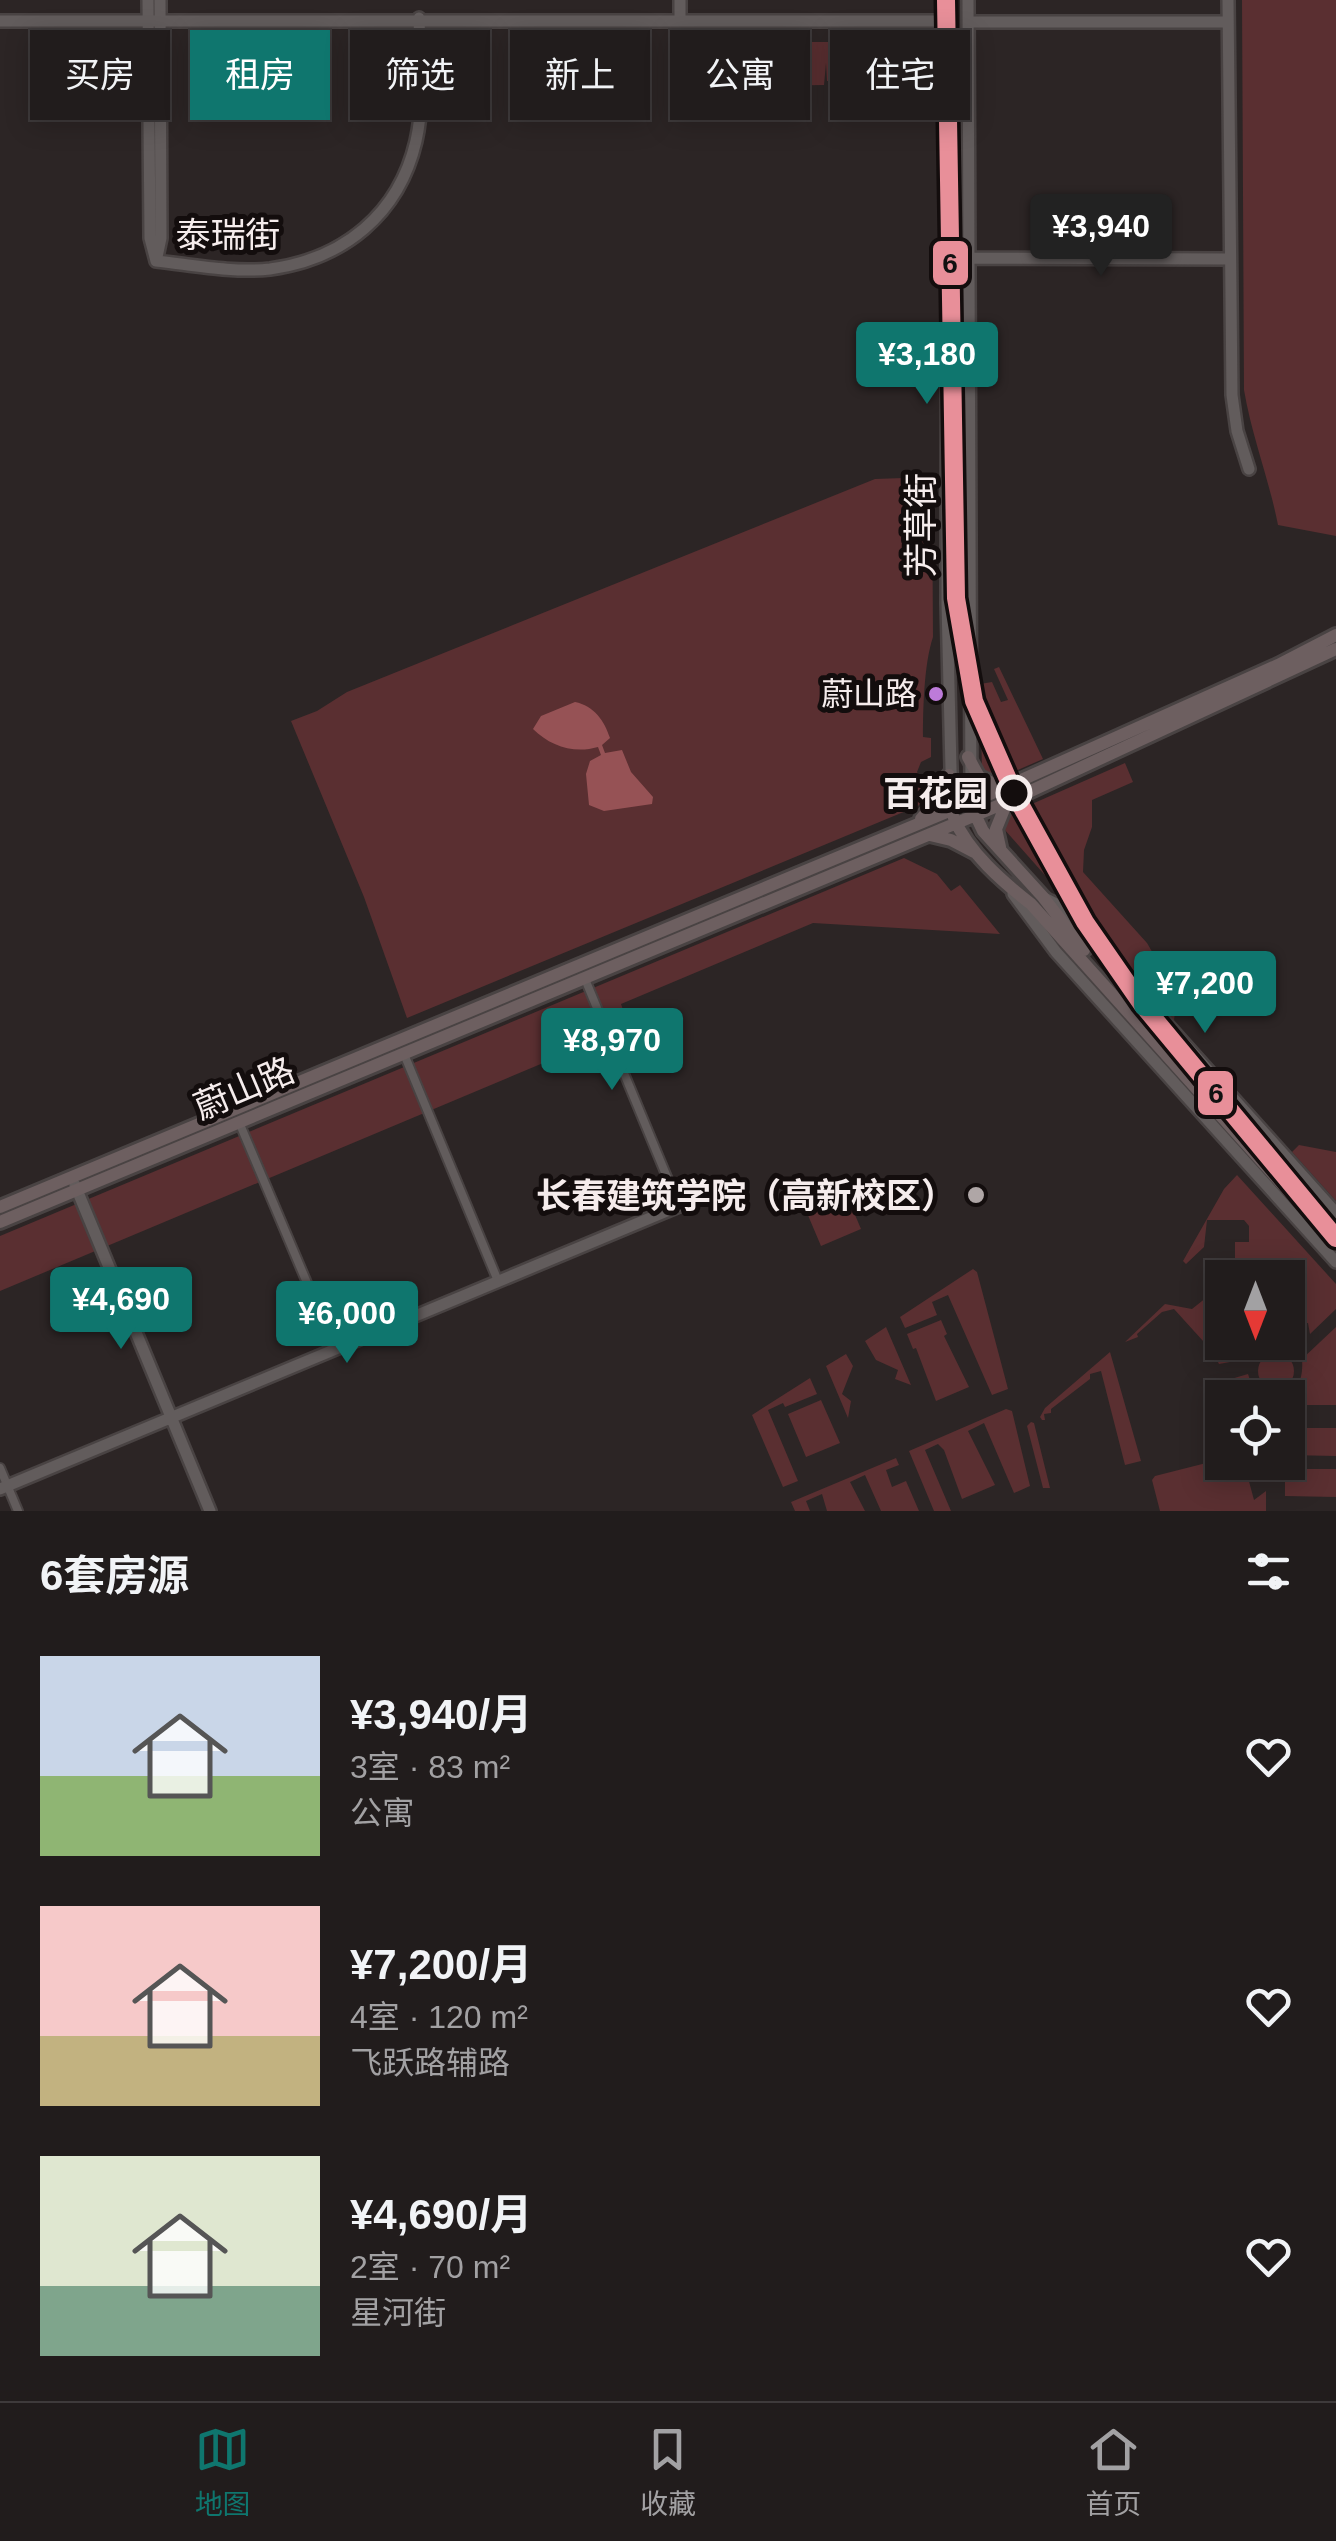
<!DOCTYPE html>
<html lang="zh">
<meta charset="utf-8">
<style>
:root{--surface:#211c1c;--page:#292525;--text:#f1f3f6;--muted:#a2a1a3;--line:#3e3a3b;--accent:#0f766e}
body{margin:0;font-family:Helvetica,"Noto Sans SC",sans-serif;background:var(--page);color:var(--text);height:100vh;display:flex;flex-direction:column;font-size:38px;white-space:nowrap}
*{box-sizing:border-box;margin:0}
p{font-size:32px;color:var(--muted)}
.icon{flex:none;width:55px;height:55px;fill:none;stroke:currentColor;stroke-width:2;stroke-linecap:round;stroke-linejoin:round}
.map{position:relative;height:1511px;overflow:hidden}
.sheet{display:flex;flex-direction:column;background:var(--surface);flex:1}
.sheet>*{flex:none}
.banner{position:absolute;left:30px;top:30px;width:1278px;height:90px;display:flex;gap:20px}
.needle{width:65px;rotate:180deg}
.tools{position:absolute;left:1205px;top:1260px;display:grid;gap:20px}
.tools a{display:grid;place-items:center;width:100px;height:100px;border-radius:0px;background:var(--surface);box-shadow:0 5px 25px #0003,0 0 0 2px var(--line);font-size:50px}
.price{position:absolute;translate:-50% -85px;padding:0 22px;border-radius:10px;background:var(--accent);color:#fff;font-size:32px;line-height:65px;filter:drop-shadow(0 2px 5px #0008)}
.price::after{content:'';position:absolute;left:50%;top:60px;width:30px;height:22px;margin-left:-15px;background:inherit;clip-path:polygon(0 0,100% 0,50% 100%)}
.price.active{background:#222;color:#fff}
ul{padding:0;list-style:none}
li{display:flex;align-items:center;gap:30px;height:250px;padding:0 40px}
li span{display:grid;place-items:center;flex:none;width:280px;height:200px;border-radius:0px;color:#555}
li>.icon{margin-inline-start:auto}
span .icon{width:120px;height:120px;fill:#fffc;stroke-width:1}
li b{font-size:42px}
h2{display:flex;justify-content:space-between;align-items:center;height:120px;padding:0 40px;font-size:42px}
.pill{padding:0 35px;border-radius:0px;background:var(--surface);box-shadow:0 5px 25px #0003,0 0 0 2px var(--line);font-size:35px;line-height:90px}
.pill.active{background:var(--accent);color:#fff}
.tabs{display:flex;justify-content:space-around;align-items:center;height:140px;border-top:2px solid var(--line);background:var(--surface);font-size:28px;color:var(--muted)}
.tabs a{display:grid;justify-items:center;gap:5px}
.tabs .active{color:var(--accent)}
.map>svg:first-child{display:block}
</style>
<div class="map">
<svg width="1336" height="1511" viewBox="0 0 1336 1511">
<rect width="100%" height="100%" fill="#2c2525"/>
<path fill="#5a2f31" d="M1242 0H1336V536L1278 525C1269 479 1252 437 1244 390Z
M690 42H903V81H827L826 63 824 85 689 87Z
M932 477 933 637C924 664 923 709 923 737L931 738V757L921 762 917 772 922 779 931 774 924 799 918 806 407 1018 364 897 291 721 317 711 347 692 875 479Z
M999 667 1043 759 997 779 987 776 982 770 980 684 992 682 1001 702 1008 700 994 669Z
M1125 763 1133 782 1092 800V827L1084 850 1083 872 1147 943 1154 955 1157 969 1178 979 1174 1021 1004 829 1008 816 1016 811Z
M904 858 937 874 951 891 960 885 1000 934 813 923 621 1004 629 1027 0 1291V1236Z
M1299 1145 1336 1152V1201L1292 1152Z
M1237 1175 1336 1284V1309L1310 1334 1308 1323H1288L1289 1274H1235V1242H1249V1226L1244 1220H1207L1204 1247 1186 1264 1183 1261 1224 1189Z
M839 1177 861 1229 821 1246 799 1194Z
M973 1269 977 1272 1008 1389 992 1395 948 1295 932 1302 937 1315 905 1328 900 1317Z
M1207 1297 1222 1315V1342L1245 1343 1252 1358 1219 1364 1213 1352 1174 1309 1162 1312 1137 1334 1138 1337 1125 1342 1165 1304 1192 1309Z
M941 1320 947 1334 944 1336 969 1387 936 1401 916 1348 913 1349 907 1334Z
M886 1327 911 1385 895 1379 898 1370 876 1360 865 1341Z
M1336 1327V1405H1293C1293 1386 1304 1385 1302 1359Z
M1110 1352 1141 1461 1125 1465 1101 1371 1090 1374V1379L1051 1409V1413L1044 1414 1045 1420H1042L1040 1417 1045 1408Z
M1258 1371a18 18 0 1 1 36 0a18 18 0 1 1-36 0Z
M846 1354 853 1366 842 1394 851 1401 848 1418 826 1366Z
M1248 1374 1251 1383 1246 1397H1224V1381Z
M810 1378 817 1394 785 1407 783 1403 768 1410 798 1481 783 1487 752 1415Z
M821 1400 840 1443 806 1457 788 1414Z
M1006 1409 1012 1411 1030 1486 1014 1493 984 1423 968 1431 995 1485 962 1499 944 1450 938 1444 925 1450 951 1511H934L909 1451Z
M1031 1422 1034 1423 1050 1488H1043L1027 1426Z
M1288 1428H1336V1456L1288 1455Z
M896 1458 899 1465 886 1470 892 1487 906 1481 919 1511H881L865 1475 850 1482 865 1511H827L822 1494 806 1501 810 1511H795L791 1502Z
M1222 1459V1462L1244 1463 1254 1500 1266 1491V1511H1160L1152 1480 1155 1476Z
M1285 1469H1336V1497L1285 1496Z"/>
<path fill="#965255" d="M575 702C594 706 604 720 610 738L602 745 605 753 622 750 631 772 653 797 652 804 604 811 589 805 586 774 590 761 601 755 598 747C574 754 550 746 533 729L541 716Z"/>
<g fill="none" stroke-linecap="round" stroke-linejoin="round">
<g stroke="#494343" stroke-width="12">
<path id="street" d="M585 979 679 1206
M404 1054 498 1281
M239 1122 335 1349
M0 1468 18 1511"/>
</g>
<g stroke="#494343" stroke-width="16">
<path id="secondary" d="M148 0 150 238 156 261
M680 0V19
M948 0 947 603 952 810
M968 0 971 802
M1228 0 1232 395 1237 431 1249 469
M0 21H948
M968 22H1228
M157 257 161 238 160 0
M971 258 1230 259
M156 261C193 265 233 273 270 269 344 259 399 214 416 141 425 102 420 58 419 18
M1013 894 1056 952 1336 1262
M1044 898 1062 907 1336 1213
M75 1185 210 1511
M0 1489 679 1206"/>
</g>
<g stroke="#494343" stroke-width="18">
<path id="primary" d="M968 757 979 777 1003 788
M973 810 983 831 1043 897 1084 950
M954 818C968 852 1003 882 1031 904L1336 1244
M921 819 936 802 949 775
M930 835 951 840 974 852
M1000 847 996 829 1007 802
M0 1207 990 794 1278 665 1336 635
M0 1222 1007 802 1336 649"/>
</g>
<use href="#street" stroke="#625c5c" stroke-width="8"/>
<use href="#secondary" stroke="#625c5c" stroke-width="11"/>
<use href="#primary" stroke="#6d5f60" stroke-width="12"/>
<g stroke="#130d0d" stroke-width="25">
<path id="metro-1" d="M946 0 956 598 974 701 1014 793 1085 922 1141 1003 1336 1238"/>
</g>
<use href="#metro-1" stroke="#e88f99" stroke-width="18"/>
</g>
<circle fill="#bd7bd9" stroke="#130d0d" stroke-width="4" cx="936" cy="694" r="9"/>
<circle fill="#130d0d" stroke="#f5ecec" stroke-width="5" cx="1014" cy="793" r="16"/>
<circle fill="#afa6a6" stroke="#130d0d" stroke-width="4" cx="976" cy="1195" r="10"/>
<g text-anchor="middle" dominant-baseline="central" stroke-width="10" stroke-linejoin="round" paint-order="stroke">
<g font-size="32" fill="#f5ecec" stroke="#130d0d" text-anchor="end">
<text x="917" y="694">蔚山路</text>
</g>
<g font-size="35" fill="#f5ecec" stroke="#130d0d">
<text x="228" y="234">泰瑞街</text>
<text transform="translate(920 525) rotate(-90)">芳草街</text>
<text transform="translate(244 1088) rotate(-23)">蔚山路</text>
</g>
<g font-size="35" font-weight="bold" fill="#f5ecec" stroke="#130d0d" text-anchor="end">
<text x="988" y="793">百花园</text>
</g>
<g font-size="35" font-weight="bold" fill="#f5ecec" stroke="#130d0d" text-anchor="end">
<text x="956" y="1195">长春建筑学院（高新校区）</text>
</g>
</g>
<g stroke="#130d0d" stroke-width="4">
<rect x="931" y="239" width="39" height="48" rx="10" fill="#e88f99"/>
<rect x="1196" y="1069" width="39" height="48" rx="10" fill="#e88f99"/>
</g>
<g font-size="28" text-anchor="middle" font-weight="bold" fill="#111">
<text x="950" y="273">6</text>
<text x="1216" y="1103">6</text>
</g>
</svg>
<div class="tools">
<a><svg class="needle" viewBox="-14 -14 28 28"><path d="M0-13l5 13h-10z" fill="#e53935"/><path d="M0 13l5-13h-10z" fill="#a2a1a3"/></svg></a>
<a><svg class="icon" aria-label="locate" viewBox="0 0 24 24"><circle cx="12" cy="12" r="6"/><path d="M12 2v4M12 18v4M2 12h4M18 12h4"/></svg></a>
</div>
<b class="price active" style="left:1101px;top:279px">¥3,940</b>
<b class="price" style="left:927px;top:407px">¥3,180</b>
<b class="price" style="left:1205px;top:1036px">¥7,200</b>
<b class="price" style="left:612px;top:1093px">¥8,970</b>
<b class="price" style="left:121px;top:1352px">¥4,690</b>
<b class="price" style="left:347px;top:1366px">¥6,000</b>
<div class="banner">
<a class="pill">买房</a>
<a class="pill active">租房</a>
<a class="pill">筛选</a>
<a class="pill">新上</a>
<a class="pill">公寓</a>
<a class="pill">住宅</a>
</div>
</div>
<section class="sheet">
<h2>6套房源<svg class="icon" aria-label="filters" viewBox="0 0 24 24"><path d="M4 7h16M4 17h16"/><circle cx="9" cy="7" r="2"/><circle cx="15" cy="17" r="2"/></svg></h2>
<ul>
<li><span style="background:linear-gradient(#c9d6e8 60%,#8fb573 0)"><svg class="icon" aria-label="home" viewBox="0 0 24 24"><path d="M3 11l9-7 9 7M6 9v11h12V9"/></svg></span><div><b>¥3,940/月</b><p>3室 · 83 m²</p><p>公寓</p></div><svg class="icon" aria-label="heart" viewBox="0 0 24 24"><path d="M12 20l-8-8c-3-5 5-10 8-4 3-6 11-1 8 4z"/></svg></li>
<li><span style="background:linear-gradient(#f6c9c9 65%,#c2b280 0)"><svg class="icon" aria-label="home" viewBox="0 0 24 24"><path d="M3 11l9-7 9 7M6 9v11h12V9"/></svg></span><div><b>¥7,200/月</b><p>4室 · 120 m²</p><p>飞跃路辅路</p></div><svg class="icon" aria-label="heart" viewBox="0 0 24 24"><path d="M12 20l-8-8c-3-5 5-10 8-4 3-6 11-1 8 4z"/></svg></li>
<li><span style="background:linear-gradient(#dfe7d0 65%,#7fa58c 0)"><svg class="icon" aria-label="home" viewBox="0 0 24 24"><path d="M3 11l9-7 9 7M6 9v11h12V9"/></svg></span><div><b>¥4,690/月</b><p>2室 · 70 m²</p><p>星河街</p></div><svg class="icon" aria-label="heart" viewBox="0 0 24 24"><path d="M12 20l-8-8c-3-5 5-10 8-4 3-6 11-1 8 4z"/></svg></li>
</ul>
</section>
<nav class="tabs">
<a class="active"><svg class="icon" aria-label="map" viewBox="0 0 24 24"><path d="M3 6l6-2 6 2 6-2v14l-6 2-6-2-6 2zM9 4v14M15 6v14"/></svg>地图</a>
<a><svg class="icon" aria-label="saved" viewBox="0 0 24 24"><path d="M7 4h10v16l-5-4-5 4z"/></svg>收藏</a>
<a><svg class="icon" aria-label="home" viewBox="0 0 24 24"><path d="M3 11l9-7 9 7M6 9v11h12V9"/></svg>首页</a>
</nav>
